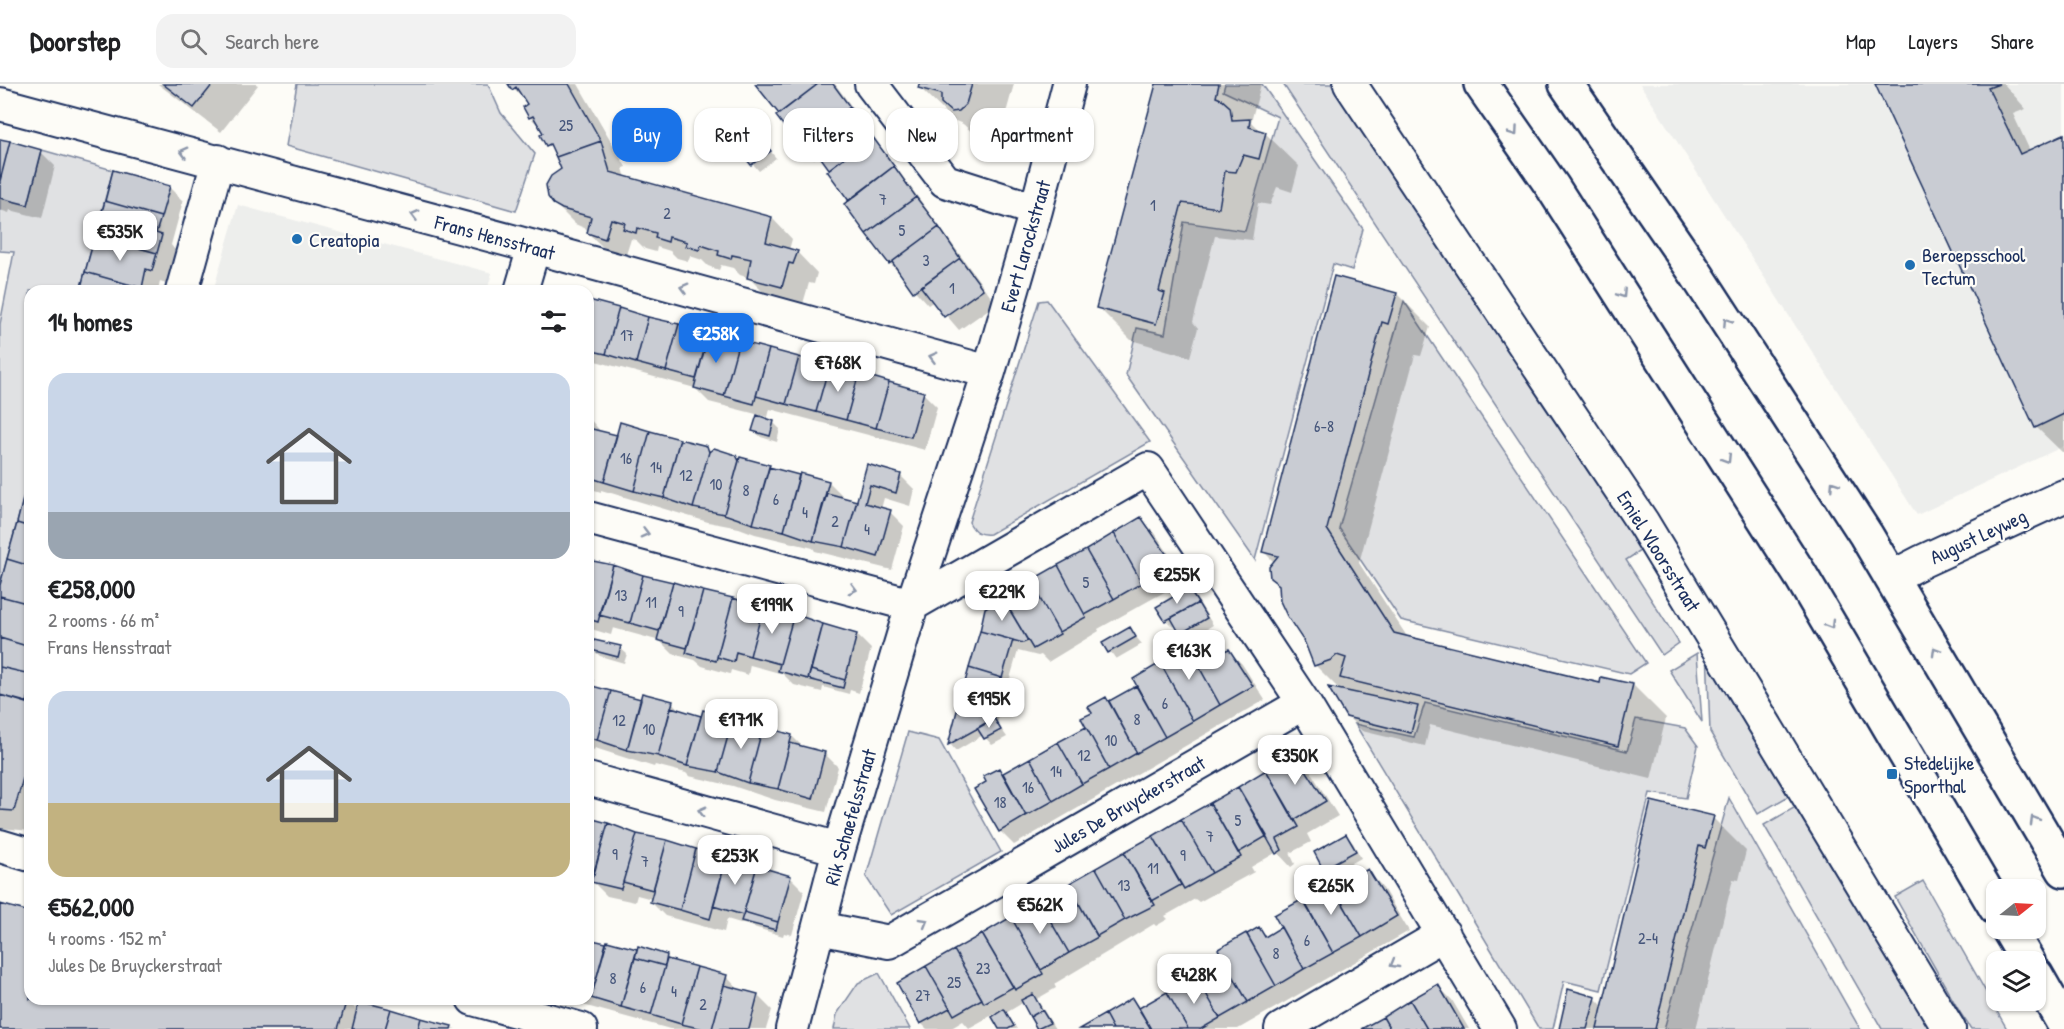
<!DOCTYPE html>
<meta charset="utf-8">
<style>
:root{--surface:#fff;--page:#f2f2f2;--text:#202124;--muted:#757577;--line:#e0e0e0;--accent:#1a73e8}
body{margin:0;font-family:"Patrick Hand",sans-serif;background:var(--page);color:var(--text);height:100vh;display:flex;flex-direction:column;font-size:22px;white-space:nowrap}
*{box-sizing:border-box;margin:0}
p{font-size:20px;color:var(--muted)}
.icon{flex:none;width:33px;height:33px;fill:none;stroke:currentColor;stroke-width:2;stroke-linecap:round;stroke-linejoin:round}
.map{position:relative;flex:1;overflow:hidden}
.side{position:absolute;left:24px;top:201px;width:570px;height:720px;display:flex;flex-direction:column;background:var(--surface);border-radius:18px;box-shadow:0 2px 4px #0004}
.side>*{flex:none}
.top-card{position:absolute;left:612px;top:24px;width:570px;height:54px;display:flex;gap:12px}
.needle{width:39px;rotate:72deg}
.tools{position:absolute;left:1986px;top:795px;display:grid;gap:12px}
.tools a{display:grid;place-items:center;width:60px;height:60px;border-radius:12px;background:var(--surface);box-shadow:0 2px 4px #0004;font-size:30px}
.price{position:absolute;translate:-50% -51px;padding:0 14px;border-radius:12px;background:#fff;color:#222;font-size:20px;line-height:39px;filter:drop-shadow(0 2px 3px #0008)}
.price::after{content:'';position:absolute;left:50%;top:36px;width:18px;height:14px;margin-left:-9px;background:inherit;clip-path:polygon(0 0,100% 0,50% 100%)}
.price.on{background:var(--accent);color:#fff}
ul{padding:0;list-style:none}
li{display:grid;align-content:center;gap:12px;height:318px;padding:0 24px}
li span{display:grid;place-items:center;height:186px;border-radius:18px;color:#555}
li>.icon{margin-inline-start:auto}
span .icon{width:108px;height:108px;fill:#fffc;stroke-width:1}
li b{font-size:26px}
h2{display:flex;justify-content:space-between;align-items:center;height:72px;padding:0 24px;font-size:26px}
.chip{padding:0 21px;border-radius:18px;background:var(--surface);box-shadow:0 2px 4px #0004;font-size:21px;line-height:54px}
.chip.on{background:var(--accent);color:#fff}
header{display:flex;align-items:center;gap:36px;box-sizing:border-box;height:84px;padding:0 30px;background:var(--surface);border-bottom:2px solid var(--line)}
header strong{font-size:28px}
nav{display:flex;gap:33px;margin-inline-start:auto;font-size:21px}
.search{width:420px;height:54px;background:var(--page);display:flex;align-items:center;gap:15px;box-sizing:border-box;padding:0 21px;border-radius:18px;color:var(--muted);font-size:22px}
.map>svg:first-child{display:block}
</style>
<header>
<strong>Doorstep</strong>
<div class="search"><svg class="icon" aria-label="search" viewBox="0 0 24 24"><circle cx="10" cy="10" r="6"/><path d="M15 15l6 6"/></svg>Search here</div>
<nav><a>Map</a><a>Layers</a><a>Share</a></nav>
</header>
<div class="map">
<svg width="2064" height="945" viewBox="0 0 2064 945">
<rect width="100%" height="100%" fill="#fdfcf7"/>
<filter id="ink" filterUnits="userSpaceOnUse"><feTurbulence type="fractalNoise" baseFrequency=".0167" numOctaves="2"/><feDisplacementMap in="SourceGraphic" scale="12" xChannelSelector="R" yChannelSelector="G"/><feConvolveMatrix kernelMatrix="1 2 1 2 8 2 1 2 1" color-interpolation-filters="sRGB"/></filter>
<g filter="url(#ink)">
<path fill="#edeeec" d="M1640 0H2064V362L1917 431Z
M238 121 492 189 487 207H213Z"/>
<path fill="#e0e1e3" stroke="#7e88a0" stroke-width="1.5" d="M297 0H488L501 29 535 70 516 127 286 62Z
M1225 0H1262L1363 145 1352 186 1333 180 1255 476 1126 291 1137 244 1165 250 1184 138 1245 147 1278 33 1223 7Z
M1283 0H1331L1643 465 1626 476 1679 559 1662 571Z
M42 66 113 86 80 207H30V391L0 501V240L14 168 0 167V114L28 120Z
M1047 216 1150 358 990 450C979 451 974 448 969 438L1039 217Z
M1404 217 1646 579 1629 590 1401 536 1339 444Z
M1707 564 1792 710 1758 730 1710 648Z
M1697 569 1702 638 1669 586Z
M1425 619 1627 667 1636 635 1685 644 1698 662 1686 714 1650 709 1601 906 1564 897 1553 945H1539L1355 640 1414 653Z
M908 648 939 656 1001 768 891 831 866 793Z
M1729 714 1860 945H1664Z
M1799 721 1930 945H1882L1764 741Z
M1923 797 2007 945H1971L1961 930 1895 813Z
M879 889 910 945H834L837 930 858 899Z"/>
<path fill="#0003" d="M158 0H256L258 1 221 48Z
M510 0H578L626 83 623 84 626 94 772 134 792 155 789 166 797 168 817 189 814 200 809 199 802 223 769 214 749 194 740 191 733 184 721 181 719 186 708 182 702 176 690 172 688 177 677 174 670 167 657 163 656 168 645 165 636 156 631 155 625 174 609 169 588 149 589 146 575 140 554 119 562 85 557 70 542 52 544 47 530 33 525 24 529 21Z
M757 0H835L996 220 959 246 934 217 928 221 890 179 821 70 814 75 800 61 781 30Z
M920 0H1014L999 54 993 60 986 61 963 40 953 36 919 3Z
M1158 0H1261L1251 38 1260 47 1265 49 1299 82 1292 108 1277 103 1270 121 1258 119 1252 156 1215 152 1193 238 1198 244 1190 273 1131 256 1098 223Z
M1876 0H2004L2026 25 2013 30 2030 67 2064 52V368H2062L2036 343Z
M0 56 41 68 55 82 42 134 10 126 9 129 0 126Z
M764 59 776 74 759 87 740 65Z
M169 103 183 117 171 161 175 166 166 200 160 198 158 207H81Z
M1335 194 1397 210 1430 243 1421 272 1415 271 1359 479 1408 554 1601 601H1633L1666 634 1651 695 1430 641 1425 662 1362 647 1347 632 1341 607 1315 581 1280 503 1273 495 1274 478 1264 468Z
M588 217 923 309 937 323 925 366 770 325 768 333 709 318 695 304 588 275Z
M588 333 602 349 618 353 679 356 681 358 707 364 711 368 736 372 740 377 829 398 843 412 842 415 858 419 868 382 900 391 914 405 910 422 884 414 881 425 890 428 904 442 892 486 815 467 813 464 755 450 739 444 708 438 601 406V408L588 404Z
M773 338 780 345 777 358 761 353 754 347Z
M30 396V747L0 744V506Z
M1141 435 1155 449 1186 496 1098 545 1099 547 1048 578 1041 571 1038 572 1018 567 997 639 1007 653 992 661 983 651 956 667 950 660 988 523Z
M588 478 601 479 857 551 871 565 859 609 850 606 849 610 823 603 822 608 794 601 783 590 750 581 748 591 731 586 730 590 702 582 695 576 673 570 660 557 613 544 611 551 588 544Z
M1188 506 1195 512 1213 541 1188 556 1177 541 1173 543 1166 536Z
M1129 545 1142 560 1116 575 1104 559Z
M1184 559 1202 579 1228 566 1242 580 1265 616 1014 761 1000 747 989 699 998 685 1003 691 1088 643 1094 630 1106 615 1110 618 1138 603 1135 596 1162 579Z
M620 564 627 570 624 579 600 572 593 566Z
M588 597 599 605 642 617 672 618 681 628 702 633 792 652 804 664 824 669 838 683 826 728 775 716 733 702 689 692 686 689 655 681 654 683 595 664 594 666 588 664Z
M1295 671 1309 685 1338 732 1307 750 1311 758 1290 769 1295 780 1291 783 1277 768 1251 783 1254 788 1199 818 1195 815 1165 832 1168 835 1156 842 1154 840 1054 900 1056 904 1037 915 1055 945H1039L1024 918 1006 929 1017 945H1001L996 929 969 944 963 937 950 945H927L921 939 899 899Z
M1713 734 1746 767 1739 796 1733 795 1696 945H1561L1595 914 1603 922Z
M588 737 636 751 667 757 790 793 804 807 792 851 784 849 783 852 727 835 724 848 665 832 651 818 652 815 637 811 635 818 607 812 594 799 588 797Z
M1346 752 1353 759 1361 774 1331 791 1325 784 1316 769Z
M1367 787 1381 801 1409 847 1238 945H1082L1132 916 1141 925 1198 893 1193 884 1259 845 1267 853 1283 844 1305 816 1325 802 1326 793 1342 810 1356 801Z
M0 821 27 828 30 824V915H345L358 927 360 919 456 945H0Z
M588 856 638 868 667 873 672 878 726 892 740 907 758 912 772 926 766 945H670L561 915H588Z
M1438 902 1452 916 1469 945H1363Z"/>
<path fill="#c9ccd3" stroke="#1b2f5e" stroke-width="1.5" d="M163 0H213L194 24Z
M508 0H569L601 57 556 73 550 60 546 62 540 51 543 49 533 32 529 34 523 23 527 20 516 3 512 6Z
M755 0H818L779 30Z
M818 0H833L850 23 799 62 776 32Z
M919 0H972L966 20 959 27 951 28 941 19V10L918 4Z
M1156 0H1219L1216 13 1221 15 1230 23 1232 36 1250 35 1249 43 1266 48 1259 75 1243 71 1236 88 1225 87 1219 124 1182 119 1159 207 1165 209 1156 240 1096 224Z
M1875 0H1999L1988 4 2020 70 2064 50V330L2035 344Z
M850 23 872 52 829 85 808 56Z
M758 50 771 67 751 81 738 65Z
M872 52 894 82 849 117 827 87Z
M0 55 10 57 0 97Z
M10 57 42 66 28 121 0 114V97Z
M601 57 610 88 772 133 766 158 798 167 793 180 789 179 782 203 747 194 751 175 732 171 731 175 718 171 719 167 701 161 699 166 686 162 687 158 669 153 668 158 655 154 656 149 637 144 636 149 623 145 625 139 611 135 605 155 587 149 591 133 562 125 553 120 548 113 546 101 551 92 561 85 556 73Z
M894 82 916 113 866 150 844 120Z
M113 86 170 102 161 133 105 117Z
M916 113 939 143 889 180 866 150Z
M105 117 161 133 156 149 162 151 157 169 95 152Z
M939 143 960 174 913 208 892 178Z
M95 152 157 169 152 187 146 185 142 204 85 188Z
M960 174 983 205 944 233 921 203Z
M85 188 142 204 141 207H80Z
M1334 192 1397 209 1388 240 1382 238 1327 445 1394 549 1600 599 1601 593 1633 600 1618 662 1340 594 1346 574 1337 571 1331 576 1314 582 1305 559 1287 532 1280 517 1279 501 1270 494 1269 483 1278 472 1262 468Z
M589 216 619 224 606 270 588 266Z
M619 224 648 233 636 279 606 270Z
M648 233 679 240 666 287 636 279Z
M679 240 709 249 696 295 666 287Z
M709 249 739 257 724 312 694 304Z
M739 257 769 265 754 320 724 312Z
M769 265 799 273 786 320 756 312Z
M799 273 829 282 816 328 786 320Z
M829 282 859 289 846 336 816 328Z
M859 289 889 298 876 344 846 336Z
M889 298 924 308 911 353 876 344Z
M757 331 774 337 770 352 752 347Z
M620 338 650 347 634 407 604 398Z
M588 344 617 351 604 398 588 393Z
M650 347 680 355 664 414 634 407Z
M683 356 707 362 709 368 693 424 664 414 679 358Z
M714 364 736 371 739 377 724 430 693 424 709 368Z
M740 373 770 381 753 440 724 430Z
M867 380 901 390 896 409 870 401 865 419 891 426 878 473 844 463Z
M769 383 799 391 784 447 753 440Z
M800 389 829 397 813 457 784 447Z
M30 391V412L24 411Z
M827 409 857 417 844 463 813 457Z
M24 411 30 412V443L17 439Z
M1141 433 1174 481 1142 499 1114 449Z
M17 439 30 443V482L7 475Z
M1114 449 1142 499 1114 515 1086 466Z
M1086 466 1114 515 1085 531 1058 481Z
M7 475 30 482V520L0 512V501Z
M588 476 613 481 598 538 588 535Z
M613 481 643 491 630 539 599 531Z
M1058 481 1086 533 1059 548 1030 497Z
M643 491 673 498 659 547 630 539Z
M1030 497 1060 550 1033 565 1002 513Z
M673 498 703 507 687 564 657 556Z
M1188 504 1198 519 1165 537 1156 523Z
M703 507 733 514 716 577 686 569Z
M0 512 30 520V563L0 554Z
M1002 513 1028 557 1023 559 980 547 985 524Z
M733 514 763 524 750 572 736 568 734 578 717 573Z
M1198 519 1207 534 1180 550 1171 534Z
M763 524 794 530 780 580 750 572Z
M794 530 823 540 808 595 778 587Z
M823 540 857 550 845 596 811 586Z
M1130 543 1136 553 1108 569 1102 559Z
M980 547 1013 556 1002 594 969 584Z
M0 554 30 563V590L0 583Z
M594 556 621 562 618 573 591 566Z
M1185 557 1220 621 1193 637 1157 573Z
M1222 564 1224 567 1229 565 1253 602 1220 621 1197 579Z
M1160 579 1193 637 1165 653 1133 595Z
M0 583 30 590V608L27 619 0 611Z
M969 584 1002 594 991 633 958 623Z
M811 586 845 596 843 604 808 595Z
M588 596 593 597 592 602 611 607 597 656 588 653Z
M1136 602 1165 653 1137 669 1109 617Z
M1328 603 1418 622 1411 649 1346 633Z
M611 607 641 615 627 666 597 656Z
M642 609 673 617 658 672 627 666Z
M0 611 30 619V669L14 727 0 726Z
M1106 613 1137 669 1109 685 1081 634 1092 629 1088 623Z
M671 623 701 632 687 682 658 672Z
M958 623 991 632 989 638 948 661Z
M703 626 733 634 718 688 687 682Z
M733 634 763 642 748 699 718 688Z
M994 634 1001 646 984 655 977 644Z
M763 642 792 651 778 705 748 699Z
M1086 643 1109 685 1082 700 1058 658Z
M1058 658 1082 700 1053 717 1030 674Z
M790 659 825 668 813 715 778 705Z
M1295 669 1326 717 1294 736 1266 686Z
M1030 674 1053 717 1026 732 1003 689Z
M999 684 1026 732 999 748 974 705 986 698 983 692Z
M1266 686 1299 743 1277 755 1282 766 1276 770 1238 703Z
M1238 703 1267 752 1238 769 1210 719Z
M1651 717 1714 732 1705 764 1699 762 1655 945H1597Z
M1210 719 1241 773 1212 789 1181 735Z
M593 735 608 739 594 790 588 788V736L593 737Z
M1181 735 1212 789 1184 805 1153 752Z
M608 739 637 750 621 805 591 798Z
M637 750 667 756 653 806 623 798Z
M1346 750 1356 767 1323 785 1314 768Z
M1153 752 1181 801 1152 817 1124 768Z
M667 756 696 765 680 826 650 818Z
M696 765 727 772 710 835 680 826Z
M1124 768 1155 821 1125 836 1096 784Z
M727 772 757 782 743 831 713 822Z
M757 782 791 792 778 838 744 828Z
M1096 784 1125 836 1097 852 1068 800Z
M1368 785 1397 832 1362 853 1337 810 1354 801 1350 795Z
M1327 792 1362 853 1333 869 1301 813 1323 801 1320 795Z
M1068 800 1098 853 1069 869 1039 817Z
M1303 815 1333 869 1304 885 1274 831Z
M1039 817 1069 869 1041 886 1011 833Z
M0 820 26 827 27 822 30 823V915H347L338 945H0Z
M744 828 778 838 776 846 741 837Z
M1011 833 1043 890 1015 906 982 850Z
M1259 843 1265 853 1281 843 1304 885 1276 902 1247 850Z
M1246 849 1276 902 1248 918 1218 865Z
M982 850 1013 903 984 919 954 866Z
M588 855 606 859 591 914 588 913Z
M607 857 637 865 621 923 591 914Z
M638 862 667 871 665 882 635 874Z
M954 866 982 915 954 931 926 882Z
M1219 868 1248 918 1220 934 1191 883Z
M635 874 665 882 651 931 621 923Z
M667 875 697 883 681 940 651 931Z
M926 882 950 924 920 940 897 899Z
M697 883 727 891 712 945H703L681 940Z
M1196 892 1220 934 1201 945H1188L1167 908Z
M1438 900 1464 945H1427L1410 916Z
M724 901 758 910 749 945H712Z
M1568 905 1596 913 1587 945H1559Z
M1167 908 1188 945H1151L1139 924Z
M1033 910 1042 926 1030 933 1021 916Z
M1132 914 1151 945H1113L1105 930Z
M1410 916 1427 945H1390L1383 933Z
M359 917 391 925 385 945H352Z
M391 925 421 934 418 945H385Z
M1004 925 1014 942 1008 945H999L992 933Z
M1042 926 1050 939 1037 945 1030 933Z
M1105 930 1113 945H1079Z
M1383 933 1390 945H1361Z
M421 934 452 942 451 945H418Z"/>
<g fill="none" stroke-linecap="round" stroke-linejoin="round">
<g stroke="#1b2f5e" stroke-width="36">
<path id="minor" d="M871 0 945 97 1036 126
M1350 0 1643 439 1949 945
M0 20 534 163 989 288
M182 207 218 77
M521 207 534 163
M588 434 912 521 1148 385 1304 619 1500 945
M1892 493 1923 477 2064 412
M588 695 839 765
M0 762 30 771
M819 844 889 858 1304 619
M473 915 581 945
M792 945 839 765 912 521 989 288 1036 126 1069 0
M1281 945 1444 850"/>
</g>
<g stroke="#1b2f5e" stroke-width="38">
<path id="tertiary" d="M1481 0 1552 102 1801 492 1996 824
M1566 0 1693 185 1866 451 2064 786
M2008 844 2028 878
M2036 891 2064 940"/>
</g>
<use href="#minor" stroke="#fdfcf7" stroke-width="32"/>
<use href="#tertiary" stroke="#fdfcf7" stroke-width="33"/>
</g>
<defs><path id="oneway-chevron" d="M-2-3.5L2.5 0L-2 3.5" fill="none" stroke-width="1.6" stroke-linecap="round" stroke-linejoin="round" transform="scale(1.5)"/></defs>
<g stroke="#8c96aa">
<use href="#oneway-chevron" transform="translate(1514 48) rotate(55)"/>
<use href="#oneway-chevron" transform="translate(184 68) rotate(-165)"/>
<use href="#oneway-chevron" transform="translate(415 131) rotate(-165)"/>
<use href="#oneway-chevron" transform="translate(684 204) rotate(-165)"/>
<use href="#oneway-chevron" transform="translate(1622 210) rotate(57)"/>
<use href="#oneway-chevron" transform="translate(1727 238) rotate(-123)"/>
<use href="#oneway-chevron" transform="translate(933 273) rotate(-165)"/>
<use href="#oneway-chevron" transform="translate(1727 375) rotate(58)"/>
<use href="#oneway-chevron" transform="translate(1834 401) rotate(-123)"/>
<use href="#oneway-chevron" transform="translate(645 449) rotate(15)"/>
<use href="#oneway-chevron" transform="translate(853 505) rotate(15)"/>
<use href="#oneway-chevron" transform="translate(1830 541) rotate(59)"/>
<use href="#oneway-chevron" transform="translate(1936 567) rotate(-120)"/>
<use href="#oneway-chevron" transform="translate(702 727) rotate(-165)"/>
<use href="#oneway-chevron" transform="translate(2034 736) rotate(-120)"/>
<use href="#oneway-chevron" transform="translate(924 838) rotate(-30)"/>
<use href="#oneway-chevron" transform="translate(1394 880) rotate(150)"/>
</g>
</g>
<g fill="#1f6fb2" stroke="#fdfcf7" stroke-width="2">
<circle cx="297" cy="155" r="6"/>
<circle cx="1910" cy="181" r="6"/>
<rect x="1886" y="684" width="12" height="12" rx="3"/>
</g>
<g text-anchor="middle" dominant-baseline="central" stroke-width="4.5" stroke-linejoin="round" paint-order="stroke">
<g font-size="16" fill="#46567b">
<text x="566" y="41">25</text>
<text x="883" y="115">7</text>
<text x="1153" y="121">1</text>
<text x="667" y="129">2</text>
<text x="902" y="146">5</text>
<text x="926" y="176">3</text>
<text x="952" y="204">1</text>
<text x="627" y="251">17</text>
<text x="1324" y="342">6-8</text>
<text x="626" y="374">16</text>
<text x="656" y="383">14</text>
<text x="686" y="391">12</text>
<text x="716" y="400">10</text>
<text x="746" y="406">8</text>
<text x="776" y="415">6</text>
<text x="805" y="428">4</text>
<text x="835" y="437">2</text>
<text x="867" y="445">4</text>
<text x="1086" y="498">5</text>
<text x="621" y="511">13</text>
<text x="651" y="518">11</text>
<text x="681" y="527">9</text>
<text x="1165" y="619">6</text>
<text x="1137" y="635">8</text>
<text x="619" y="636">12</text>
<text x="649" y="645">10</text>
<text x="1111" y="656">10</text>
<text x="1084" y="671">12</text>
<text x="1056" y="687">14</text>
<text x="1028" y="703">16</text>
<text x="1000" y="718">18</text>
<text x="1238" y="736">5</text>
<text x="1210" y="752">7</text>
<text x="615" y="770">9</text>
<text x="1183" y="771">9</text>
<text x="645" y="777">7</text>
<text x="1153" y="784">11</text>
<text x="1124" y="801">13</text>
<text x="1648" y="854">2-4</text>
<text x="1307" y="856">6</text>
<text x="1276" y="869">8</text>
<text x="983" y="884">23</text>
<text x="613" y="894">8</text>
<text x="954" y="898">25</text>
<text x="643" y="903">6</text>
<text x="674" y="907">4</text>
<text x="923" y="911">27</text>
<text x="703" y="920">2</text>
</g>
<g font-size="20" fill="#1b2f5e" stroke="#fdfcf7">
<text transform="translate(495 153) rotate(15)">Frans Hensstraat</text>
<text transform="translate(1025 162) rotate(-74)">Evert Larockstraat</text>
<text transform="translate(1978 452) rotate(-25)">August Leyweg</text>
<text transform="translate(1659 467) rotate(58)">Emiel Vloorsstraat</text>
<text transform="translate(1128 720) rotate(-30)">Jules De Bruyckerstraat</text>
<text transform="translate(850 733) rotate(-74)">Rik Schaefelsstraat</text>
</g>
<g font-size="20" fill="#1b2f5e" stroke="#fdfcf7" text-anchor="start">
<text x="309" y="155">Creatopia</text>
<text x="1922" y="170">Beroepsschool<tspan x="1922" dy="23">Tectum</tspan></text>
<text x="1904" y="678">Stedelijke<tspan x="1904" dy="23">Sporthal</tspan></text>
</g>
</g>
</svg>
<div class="tools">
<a><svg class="needle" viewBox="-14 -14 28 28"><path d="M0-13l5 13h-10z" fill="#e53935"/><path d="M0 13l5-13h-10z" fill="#757577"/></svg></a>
<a><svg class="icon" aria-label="layers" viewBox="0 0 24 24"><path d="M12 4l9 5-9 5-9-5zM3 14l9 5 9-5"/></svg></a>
</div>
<b class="price" style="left:120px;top:178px">€535K</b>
<b class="price on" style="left:716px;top:280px">€258K</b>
<b class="price" style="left:838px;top:309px">€768K</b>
<b class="price" style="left:1177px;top:521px">€255K</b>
<b class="price" style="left:1002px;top:538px">€229K</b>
<b class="price" style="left:772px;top:551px">€199K</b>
<b class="price" style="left:1189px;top:597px">€163K</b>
<b class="price" style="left:989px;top:645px">€195K</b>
<b class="price" style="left:741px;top:666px">€171K</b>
<b class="price" style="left:1295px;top:702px">€350K</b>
<b class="price" style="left:735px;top:802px">€253K</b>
<b class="price" style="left:1331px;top:832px">€265K</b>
<b class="price" style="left:1040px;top:851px">€562K</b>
<b class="price" style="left:1194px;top:921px">€428K</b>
<div class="top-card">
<a class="chip on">Buy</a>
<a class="chip">Rent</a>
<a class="chip">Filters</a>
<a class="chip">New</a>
<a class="chip">Apartment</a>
</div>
<section class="side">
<h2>14 homes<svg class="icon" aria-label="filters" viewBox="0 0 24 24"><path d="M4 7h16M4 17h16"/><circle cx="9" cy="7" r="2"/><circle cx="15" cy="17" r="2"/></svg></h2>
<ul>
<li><span style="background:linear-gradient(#c9d6e8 75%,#9aa5b1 0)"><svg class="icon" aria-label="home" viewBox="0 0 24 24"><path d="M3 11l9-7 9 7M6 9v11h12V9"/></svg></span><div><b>€258,000</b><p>2 rooms · 66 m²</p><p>Frans Hensstraat</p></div></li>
<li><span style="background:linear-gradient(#c9d6e8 60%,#c2b280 0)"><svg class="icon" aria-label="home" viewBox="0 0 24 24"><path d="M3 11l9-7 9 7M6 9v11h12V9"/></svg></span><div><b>€562,000</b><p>4 rooms · 152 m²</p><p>Jules De Bruyckerstraat</p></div></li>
</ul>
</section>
</div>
